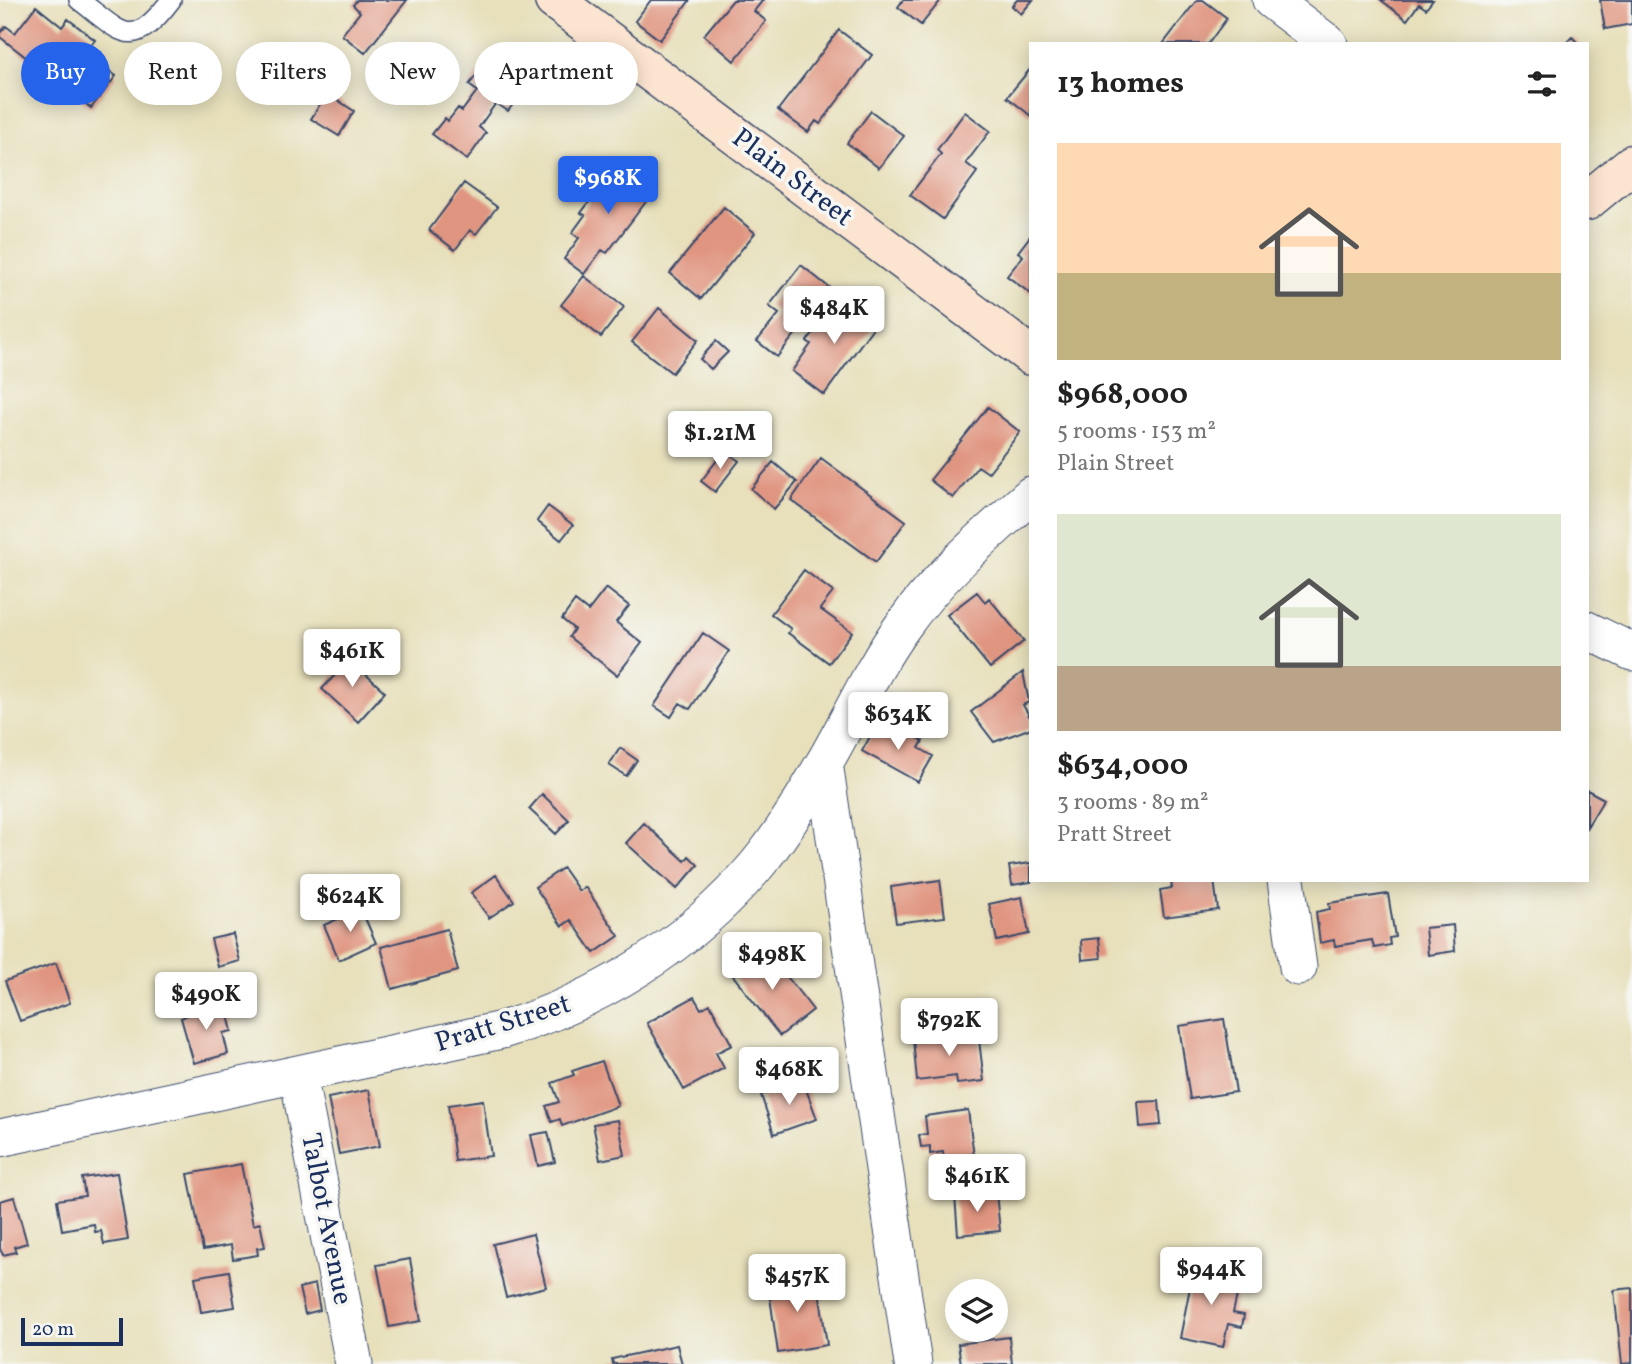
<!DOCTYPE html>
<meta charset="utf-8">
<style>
:root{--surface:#fff;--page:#f2f2f2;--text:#222;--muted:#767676;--accent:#2563eb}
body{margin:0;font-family:Vollkorn,serif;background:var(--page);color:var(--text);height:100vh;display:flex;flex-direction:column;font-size:26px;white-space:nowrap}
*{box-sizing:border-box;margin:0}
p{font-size:23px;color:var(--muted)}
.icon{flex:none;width:38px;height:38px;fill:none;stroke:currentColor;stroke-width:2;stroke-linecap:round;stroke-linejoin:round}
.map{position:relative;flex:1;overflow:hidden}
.panel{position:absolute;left:1029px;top:42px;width:560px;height:840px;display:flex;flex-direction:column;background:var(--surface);border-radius:0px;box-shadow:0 4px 18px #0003}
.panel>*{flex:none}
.banner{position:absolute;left:21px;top:42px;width:665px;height:63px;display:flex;gap:14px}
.tools{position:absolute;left:945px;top:1279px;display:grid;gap:14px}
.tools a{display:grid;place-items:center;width:63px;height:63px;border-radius:50%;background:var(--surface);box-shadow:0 4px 18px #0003;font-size:35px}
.scale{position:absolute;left:21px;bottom:18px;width:102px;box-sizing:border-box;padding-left:7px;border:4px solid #1b2f5e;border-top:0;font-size:19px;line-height:24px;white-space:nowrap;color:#1b2f5e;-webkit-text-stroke:5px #f6f6f2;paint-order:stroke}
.price{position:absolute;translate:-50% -60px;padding:0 16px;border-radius:7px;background:#fff;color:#222;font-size:23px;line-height:46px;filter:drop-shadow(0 2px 4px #0008)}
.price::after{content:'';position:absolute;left:50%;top:42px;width:21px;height:16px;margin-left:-10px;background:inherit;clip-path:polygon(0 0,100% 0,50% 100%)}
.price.selected{background:var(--accent);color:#fff}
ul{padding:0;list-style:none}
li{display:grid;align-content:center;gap:14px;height:371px;padding:0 28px}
li span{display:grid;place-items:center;height:217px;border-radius:0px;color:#555}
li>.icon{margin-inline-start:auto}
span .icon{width:126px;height:126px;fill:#fffc;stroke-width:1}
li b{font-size:30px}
h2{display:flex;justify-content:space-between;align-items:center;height:84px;padding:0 28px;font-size:30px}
.pill{padding:0 24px;border-radius:32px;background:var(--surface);box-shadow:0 4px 18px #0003;font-size:24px;line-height:63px}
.pill.selected{background:var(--accent);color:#fff}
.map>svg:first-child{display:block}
</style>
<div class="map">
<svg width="1632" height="1364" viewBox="0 0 1632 1364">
<rect width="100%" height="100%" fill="#f6f6f2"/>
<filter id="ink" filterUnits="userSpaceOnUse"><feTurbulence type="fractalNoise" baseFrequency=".0143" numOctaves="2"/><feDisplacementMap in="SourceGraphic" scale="14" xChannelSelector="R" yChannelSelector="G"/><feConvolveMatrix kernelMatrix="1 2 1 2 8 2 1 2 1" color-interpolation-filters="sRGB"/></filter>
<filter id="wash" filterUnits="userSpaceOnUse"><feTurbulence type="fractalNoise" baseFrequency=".00686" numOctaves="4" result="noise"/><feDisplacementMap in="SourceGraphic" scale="28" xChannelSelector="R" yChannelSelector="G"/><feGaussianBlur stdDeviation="1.57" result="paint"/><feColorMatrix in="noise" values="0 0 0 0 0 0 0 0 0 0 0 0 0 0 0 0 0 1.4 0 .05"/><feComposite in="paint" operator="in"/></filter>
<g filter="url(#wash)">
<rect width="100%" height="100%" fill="#e7e0bb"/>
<g id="blocks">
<path fill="#e09580" d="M357 0H407L365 53 342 35 360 12 353 5Z
M651 0H690L660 40 635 21Z
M733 0H763L754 11 766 21 734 61 704 35Z
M903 0H941L921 25 898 7Z
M1017 0H1033L1021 14 1012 6Z
M1197 0H1203L1227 18 1208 44H1163Z
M1381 0H1433L1426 9 1419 4 1407 20Z
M1600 0H1632V24L1605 29Z
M36 6 62 27 68 19 95 40 85 53 116 76 91 108 0 37V33L6 26 15 33Z
M839 30 872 55 820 124 816 121 808 132 778 110Z
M1572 37 1579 44H1565Z
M511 45 541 67 508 111 496 103 479 127 486 133 467 160 432 134 445 118 448 121 458 108 462 111 477 91 469 85 492 54 500 60Z
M1031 68V116L1007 97Z
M327 93 354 111 339 136 311 119Z
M871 111 904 136 879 168 847 143Z
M965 112 990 131 966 163 977 172 943 219 910 195 941 154 937 150Z
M619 163 655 190 607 253 602 250 584 274 564 259 579 238 572 233 585 215 581 213Z
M464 183 497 207 476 234 470 230 455 250 429 230Z
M724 207 755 233 701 299 670 273Z
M1031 235V294L1007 276 1023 256 1018 252Z
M801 265 831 289 777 357 757 341 779 314 769 306Z
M584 276 624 307 601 337 561 305Z
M847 300 877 322 824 395 792 371 811 344 807 341 832 309 838 313Z
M659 308 698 340 672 373 632 342Z
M716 341 728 352 711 369 700 359Z
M988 407 1020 432 988 473 978 466 953 498 930 480Z
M725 450 739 461 715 492 701 481Z
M821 458 906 521 876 562 791 500Z
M773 462 797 482 774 509 751 489Z
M548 506 573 525 561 540 537 521Z
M804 570 833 592 820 609 852 632 829 663 788 633 791 629 771 614Z
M606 588 629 606 616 622 642 643 617 675 569 637 574 629 562 619 575 601 588 611Z
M977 592 985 602 989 598 1024 641 990 668 947 615Z
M703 633 729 651 690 709 680 703 671 717 654 706Z
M337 657 345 664 349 659 385 692 358 722 322 689 336 674 328 666Z
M1023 672 1029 702 1023 705 1031 719V728L994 742 971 712Z
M877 724 904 739 908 732 923 741 919 748 933 756 918 782 862 751Z
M620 748 637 760 626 776 609 765Z
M1587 790 1604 799 1587 827Z
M542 794 569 820 556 834 529 809Z
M644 823 685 861 689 856 698 865 677 889 626 843Z
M1031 863V882L1012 885 1009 866Z
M563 868 579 891 585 887 619 936 594 953 571 920 562 926 535 887Z
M496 875 514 901 489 918 471 893Z
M940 880 945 917 896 923 891 887Z
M1171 880H1214L1218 910 1164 917 1160 890 1172 888Z
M1388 894 1395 937 1389 938 1390 945 1374 948 1372 940 1335 946 1334 940 1320 943 1316 912 1330 909 1329 903Z
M1022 897 1029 934 997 941 989 904Z
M361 909 376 943 339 960 324 925Z
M1453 925 1455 951 1428 955 1425 928Z
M447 929 458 971 392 989 381 947Z
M233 934 240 961 218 967 211 939Z
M1099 938 1101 958 1082 960 1081 940Z
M764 947 813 1010 780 1036 731 973Z
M56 963 70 1003 20 1021 5 981Z
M694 997 701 1009 710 1004 732 1045 716 1053 724 1068 684 1090 647 1023Z
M202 1002 205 1014 226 1008 232 1031 223 1033 228 1054 194 1063 181 1018 186 1016 183 1007Z
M1224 1019 1236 1092 1190 1099 1179 1026Z
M978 1032 984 1081 957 1084 956 1076 917 1081 913 1039Z
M602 1061 618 1106 562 1126 560 1119 552 1122 546 1106 559 1102 552 1083 574 1075 572 1071Z
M803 1081 817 1119 774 1134 761 1095Z
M369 1090 380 1146 339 1154 328 1098Z
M483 1100 491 1156 455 1161 448 1105Z
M1159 1101 1161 1125 1140 1127 1138 1102Z
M968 1110 975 1164 945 1168 943 1152 930 1154V1146L921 1147 919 1135 927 1134 925 1116Z
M618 1120 625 1155 600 1160 593 1124Z
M548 1132 555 1162 538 1166 531 1135Z
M241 1164 253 1225 260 1223 265 1247 257 1248 258 1255 233 1259 231 1245 203 1250 188 1174Z
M117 1173 128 1240 104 1244 101 1231 95 1232 94 1224 62 1230 57 1200 85 1196 82 1178Z
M996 1193 1000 1231 958 1235 955 1196Z
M14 1197 27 1243 14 1247 16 1252 3 1255 0 1249V1201Z
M533 1234 546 1287 506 1297 493 1244Z
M410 1259 421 1321 389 1327 377 1265Z
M1194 1267 1241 1277 1233 1313 1244 1315 1242 1327 1228 1324 1223 1347 1180 1338Z
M229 1271 235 1307 201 1312 195 1277Z
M817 1276 827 1345 778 1353 768 1283Z
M315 1284 320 1310 305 1314 299 1288Z
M1632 1288V1363L1622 1364 1614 1290Z
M1009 1337 1012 1364H961L958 1344Z
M677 1345 682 1364H613L612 1359Z"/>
</g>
</g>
<g filter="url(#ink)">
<use href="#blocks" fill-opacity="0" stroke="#3a4a6c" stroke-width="2"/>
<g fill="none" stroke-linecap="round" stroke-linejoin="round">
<g stroke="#3a4a6c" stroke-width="22">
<path id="service" d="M79 0C124 34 131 52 171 0"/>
</g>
<g stroke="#3a4a6c" stroke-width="39">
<path id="minor" d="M1271 0 1329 44
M1587 630 1632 652
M824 763 913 1364
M1286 880 1298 967
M298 1075 354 1364
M0 1138 502 1030C599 1001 690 944 756 866 782 835 803 800 823 765 850 719 871 670 902 627 937 577 985 536 1031 495"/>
</g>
<g stroke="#3a4a6c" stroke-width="41">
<path id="secondary" d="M554 0 1031 356
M1587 201 1632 164"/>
</g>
<use href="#service" stroke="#fff" stroke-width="19"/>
<use href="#minor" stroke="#fff" stroke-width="37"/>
<use href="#secondary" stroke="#fce5d0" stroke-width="38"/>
</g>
</g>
<g text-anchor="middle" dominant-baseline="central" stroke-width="7" stroke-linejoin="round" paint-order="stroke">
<g font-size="28" fill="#1b2f5e" stroke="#f6f6f2">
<text transform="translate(792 178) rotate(37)">Plain Street</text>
<text transform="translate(503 1024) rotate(-17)">Pratt Street</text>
<text transform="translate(326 1219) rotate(79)">Talbot Avenue</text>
</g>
</g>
</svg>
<div class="tools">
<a><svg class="icon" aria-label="layers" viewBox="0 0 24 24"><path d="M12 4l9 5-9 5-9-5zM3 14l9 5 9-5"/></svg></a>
</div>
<div class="scale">20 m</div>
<b class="price selected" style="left:608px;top:216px">$968K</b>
<b class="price" style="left:834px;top:346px">$484K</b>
<b class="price" style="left:720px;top:471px">$1.21M</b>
<b class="price" style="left:352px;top:689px">$461K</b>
<b class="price" style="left:898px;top:752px">$634K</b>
<b class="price" style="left:350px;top:934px">$624K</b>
<b class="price" style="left:772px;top:992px">$498K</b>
<b class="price" style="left:206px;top:1032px">$490K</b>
<b class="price" style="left:949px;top:1058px">$792K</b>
<b class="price" style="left:789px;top:1107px">$468K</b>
<b class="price" style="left:977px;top:1214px">$461K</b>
<b class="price" style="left:1211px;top:1307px">$944K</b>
<b class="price" style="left:797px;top:1314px">$457K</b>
<div class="banner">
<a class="pill selected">Buy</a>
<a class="pill">Rent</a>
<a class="pill">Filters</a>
<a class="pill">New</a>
<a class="pill">Apartment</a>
</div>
<section class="panel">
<h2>13 homes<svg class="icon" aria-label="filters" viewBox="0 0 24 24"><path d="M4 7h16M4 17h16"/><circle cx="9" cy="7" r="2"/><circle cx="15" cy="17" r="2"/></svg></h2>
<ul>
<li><span style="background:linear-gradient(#ffd9b3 60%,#c2b280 0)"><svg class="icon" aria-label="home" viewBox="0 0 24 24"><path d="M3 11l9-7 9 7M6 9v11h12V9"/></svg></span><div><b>$968,000</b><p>5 rooms · 153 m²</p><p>Plain Street</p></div></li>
<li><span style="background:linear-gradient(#dfe7d0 70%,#b9a48a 0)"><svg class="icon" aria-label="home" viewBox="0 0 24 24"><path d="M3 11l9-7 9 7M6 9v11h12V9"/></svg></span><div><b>$634,000</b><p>3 rooms · 89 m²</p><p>Pratt Street</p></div></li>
</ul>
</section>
</div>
